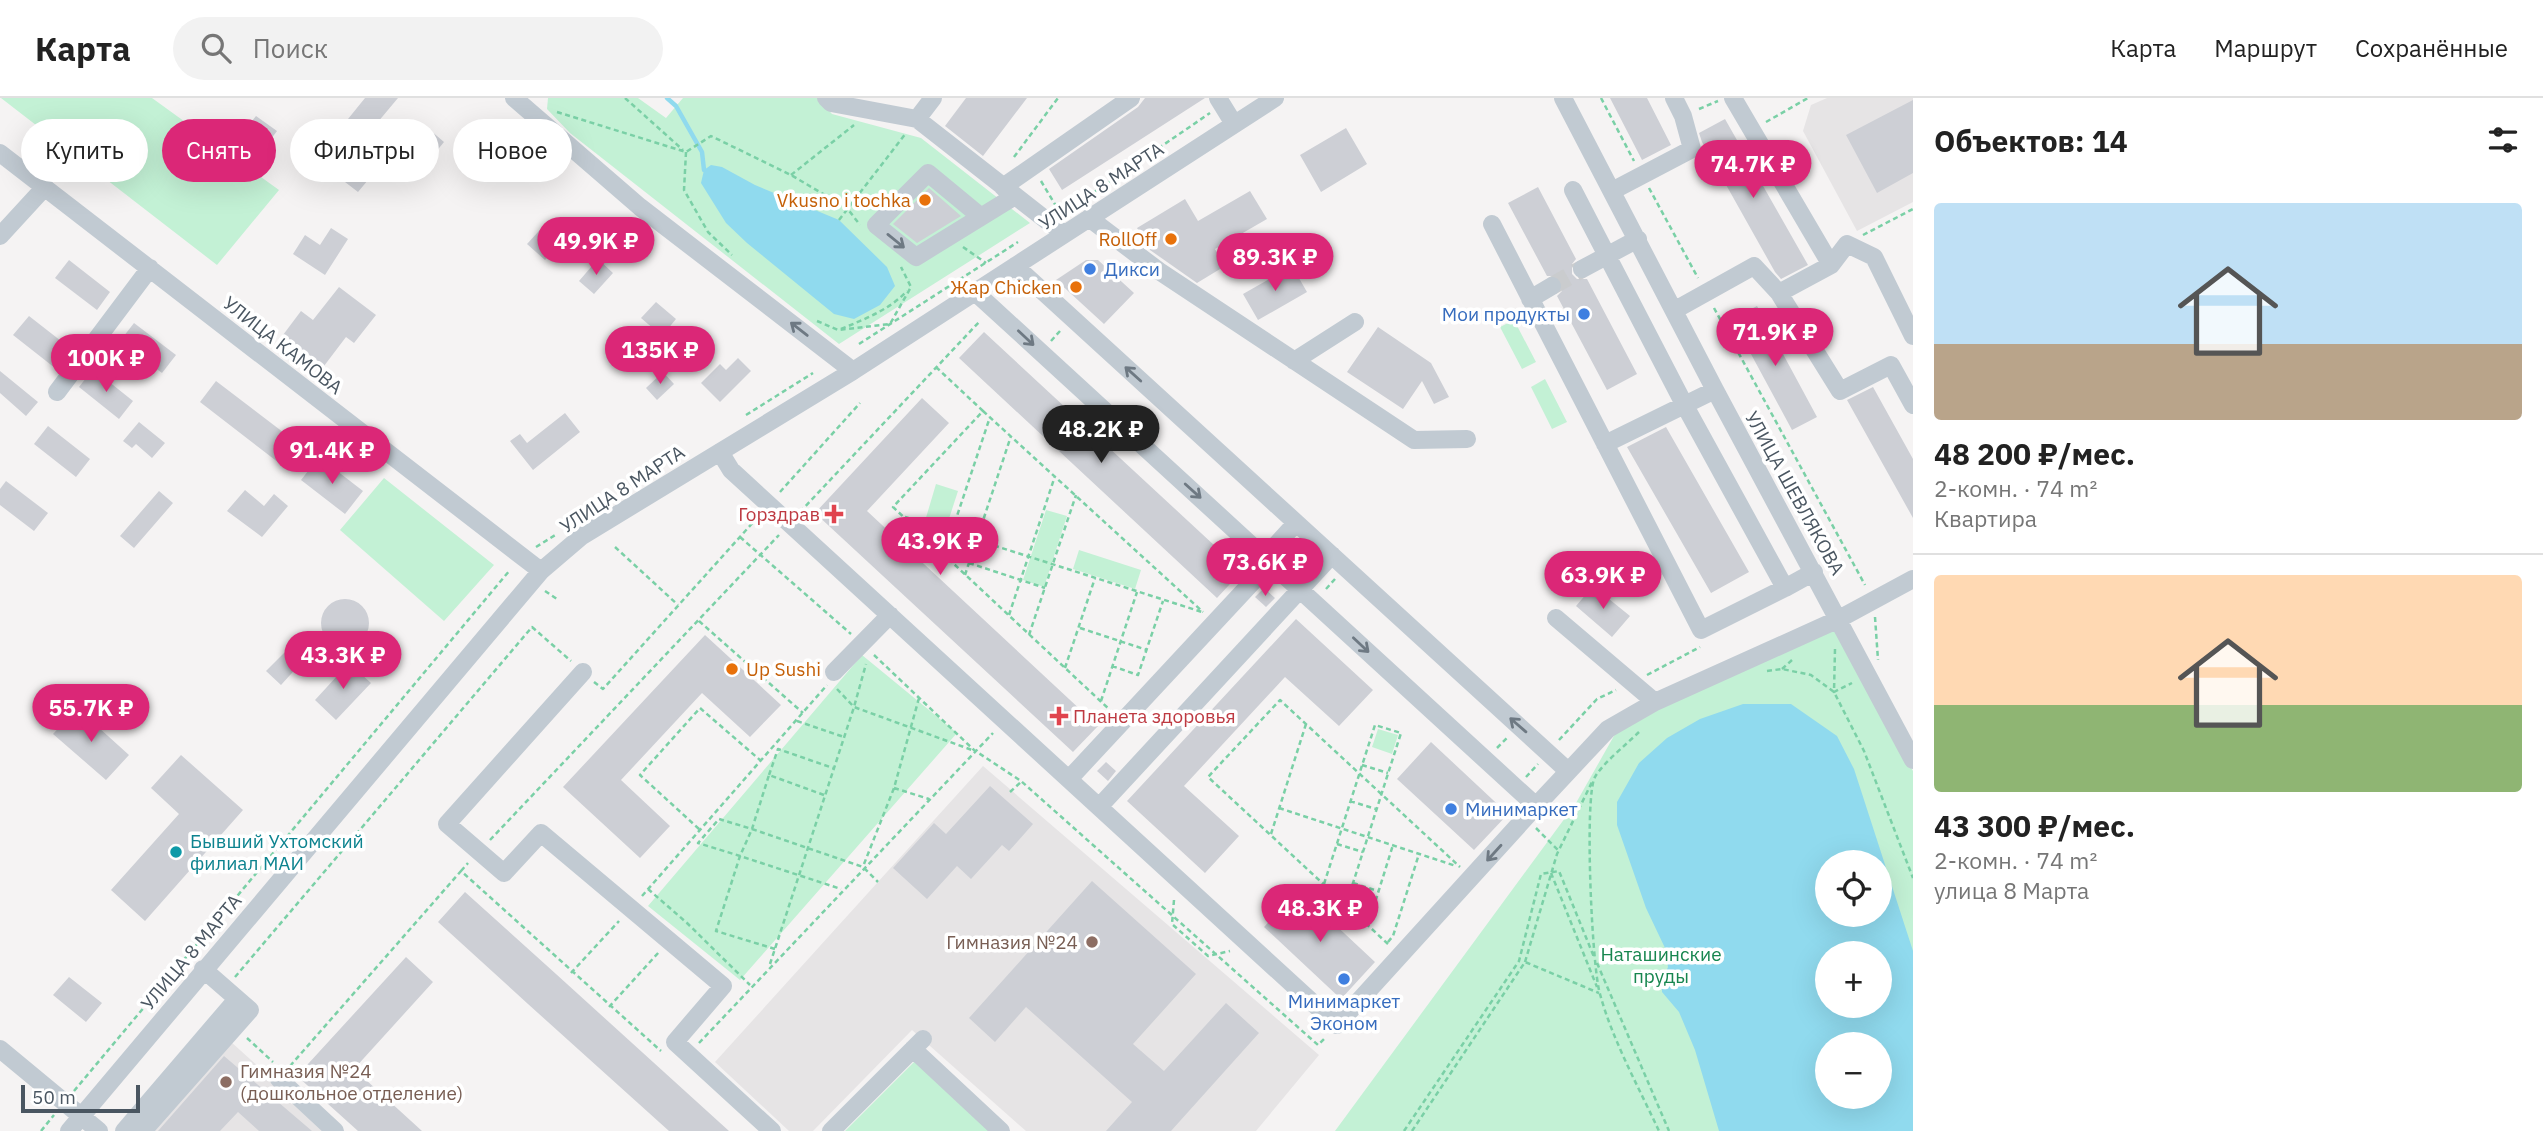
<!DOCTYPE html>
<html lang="ru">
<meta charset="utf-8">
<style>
:root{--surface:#fff;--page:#f2f2f2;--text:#222;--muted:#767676;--line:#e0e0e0;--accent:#db2777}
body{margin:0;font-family:"IBM Plex Sans",sans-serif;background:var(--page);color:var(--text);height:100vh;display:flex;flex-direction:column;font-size:26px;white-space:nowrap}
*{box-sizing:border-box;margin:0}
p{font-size:23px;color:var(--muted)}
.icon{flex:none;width:38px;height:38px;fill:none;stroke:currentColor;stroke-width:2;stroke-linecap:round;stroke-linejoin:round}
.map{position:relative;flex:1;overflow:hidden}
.side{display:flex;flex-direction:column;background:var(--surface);width:630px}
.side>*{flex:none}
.hud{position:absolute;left:21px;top:21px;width:665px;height:63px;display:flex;gap:14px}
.buttons{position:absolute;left:1815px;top:752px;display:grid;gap:14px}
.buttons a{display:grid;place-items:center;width:77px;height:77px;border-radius:50%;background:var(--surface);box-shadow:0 7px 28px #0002;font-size:35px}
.scale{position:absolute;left:21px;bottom:18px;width:119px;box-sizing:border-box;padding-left:7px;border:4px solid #4a5661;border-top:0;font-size:19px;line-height:24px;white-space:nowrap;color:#4a5661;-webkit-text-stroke:5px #fff;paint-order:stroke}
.price{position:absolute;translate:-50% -60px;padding:0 16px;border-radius:24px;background:var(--accent);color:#fff;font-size:23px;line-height:46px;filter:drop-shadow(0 2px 4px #0008)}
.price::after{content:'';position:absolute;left:50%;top:42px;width:21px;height:16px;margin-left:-10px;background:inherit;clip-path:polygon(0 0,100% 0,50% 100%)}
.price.active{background:#222;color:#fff}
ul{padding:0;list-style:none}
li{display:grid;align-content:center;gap:14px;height:371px;padding:0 21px}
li+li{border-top:2px solid var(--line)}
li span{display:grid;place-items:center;height:217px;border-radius:7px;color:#555}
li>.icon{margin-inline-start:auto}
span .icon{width:126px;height:126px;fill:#fffc;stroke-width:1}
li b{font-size:30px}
h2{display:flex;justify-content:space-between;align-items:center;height:84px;padding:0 21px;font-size:30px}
.pill{padding:0 24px;border-radius:32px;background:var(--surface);box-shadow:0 7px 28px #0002;font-size:24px;line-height:63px}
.pill.active{background:var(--accent);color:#fff}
header{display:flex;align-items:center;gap:42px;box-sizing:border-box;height:98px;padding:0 35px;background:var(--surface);border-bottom:2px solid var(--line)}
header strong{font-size:33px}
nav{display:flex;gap:38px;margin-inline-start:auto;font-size:24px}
.search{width:490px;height:63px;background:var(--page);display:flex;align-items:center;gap:18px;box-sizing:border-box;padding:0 24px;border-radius:38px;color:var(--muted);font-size:26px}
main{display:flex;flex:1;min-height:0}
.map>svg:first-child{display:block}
</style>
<header>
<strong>Карта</strong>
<div class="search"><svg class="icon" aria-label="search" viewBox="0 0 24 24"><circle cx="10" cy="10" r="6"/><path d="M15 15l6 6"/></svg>Поиск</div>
<nav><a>Карта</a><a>Маршрут</a><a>Сохранённые</a></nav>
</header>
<main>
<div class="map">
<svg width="1913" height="1033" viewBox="0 0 1913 1033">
<rect width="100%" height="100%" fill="#f5f3f3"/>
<path fill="#e6e4e5" d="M1827 0H1913V104L1857 133 1803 33 1811 7Z
M983 668 1319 957 1256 1033H1026L912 932 813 1033H789L715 964Z
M220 934 330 1033H136Z"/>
<path fill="#c3f1d5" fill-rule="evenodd" d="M1 0H152L279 92 217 167Z
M548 0H638L666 20 683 0H818L832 16 921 40 1030 125 839 246 570 35 547 11Z
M1514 222 1536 264 1522 271 1500 229Z
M1545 281 1567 324 1552 331 1531 289Z
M384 380 494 467 444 523 340 432Z
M936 386 958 393 946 430 925 423Z
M1046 412 1067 418 1044 489 1023 482Z
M1079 452 1141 472 1135 491 1073 471Z
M1836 527 1913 673V1033H1335L1576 705 1619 629ZM1827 765H1880V817H1827ZM1827 856H1880V908H1827ZM1827 947H1880V999H1827Z
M862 557 957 635 740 882 648 808Z
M1378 631 1398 637 1392 656 1372 649Z
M915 963 991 1033H845Z"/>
<path fill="#90daee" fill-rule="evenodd" d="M711 67 722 69 755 87 839 122 887 169 895 188 880 207 854 221 834 216 747 145 726 125 701 85 704 72Z
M1743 606H1791L1837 638 1854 671 1913 853V1033H1719L1695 952 1679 914 1662 894V884L1668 869 1665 850 1646 810 1617 727V704L1639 665 1667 640 1700 621ZM1827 765H1880V817H1827ZM1827 856H1880V908H1827ZM1827 947H1880V999H1827Z"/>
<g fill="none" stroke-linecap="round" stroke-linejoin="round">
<path stroke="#90daee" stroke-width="4.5" d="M667 0 676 8 702 54 704 72"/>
</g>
<path fill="#cdcfd5" d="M365 0H398L367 37 348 21Z
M966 0H1027L983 58 945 28Z
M1145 0H1205L1062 92 1049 71 1138 9Z
M1610 0H1647L1671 47 1642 62Z
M1913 2V75L1877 95 1846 37Z
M256 18 277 33 265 49 244 33Z
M1725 21 1808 167 1781 181 1775 174 1702 44 1699 35Z
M1346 30 1367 66 1321 94 1300 57Z
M430 32 444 44 421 72 406 60Z
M316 41 368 82 358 94 306 54Z
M1538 89 1576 161 1572 166V176L1577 181H1587L1637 276 1607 292 1557 198 1562 193V183L1557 178H1547L1508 105Z
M929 90 961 118 917 145 893 126Z
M1250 93 1267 121 1215 151 1225 168 1197 185 1150 152 1137 130 1185 101 1198 123Z
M549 122 567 139 545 162 527 146Z
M331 130 348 141 325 177 293 156 305 137 320 147Z
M598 161 613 175 594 196 579 183Z
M69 162 110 194 97 212 55 180Z
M1086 162H1098L1134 195 1104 226 1056 182Z
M1292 168 1307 194 1258 222 1243 196Z
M339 189 376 217 354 245 346 239 324 268 283 237 301 213 313 222Z
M656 204 676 221 662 238 641 220Z
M1757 208 1817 319 1792 332 1732 221Z
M29 218 70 250 55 270 13 237Z
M134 225 176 257 162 275 120 243Z
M1378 229 1431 265 1449 299 1434 306 1422 283 1403 311 1347 274Z
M984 234 1242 473 1217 500 959 260Z
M738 260 751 273 720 304 701 285 720 266 726 272Z
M93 271 133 303 119 321 79 289Z
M0 273 38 304 26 318 0 295Z
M663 274 674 286 657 302 646 290Z
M216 283 296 344 279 365 200 304Z
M1873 289 1913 361V420L1847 302Z
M922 300 949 325 867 413 1098 628 1073 654 815 415Z
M565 315 580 334 533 372 510 343 520 336 527 345Z
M139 324 165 345 152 360 136 346 132 350 123 343Z
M48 328 90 361 76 379 34 346Z
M1666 329 1749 474 1711 495 1627 349Z
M319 359 363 393 345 416 301 382Z
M6 383 48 415 34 433 0 407V391Z
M245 392 264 408 274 396 288 408 262 439 227 413Z
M159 393 173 405 134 450 120 438Z
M1593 488 1630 518 1612 539 1576 508Z
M1264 490 1275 500 1266 509 1255 499Z
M321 525a24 24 0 1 1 48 0a24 24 0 1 1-48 0Z
M1296 521 1373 592 1339 628 1285 579 1184 688 1239 738 1205 775 1127 703Z
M705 537 781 607 750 639 702 595 621 682 670 728 640 760 563 689Z
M287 552 301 565 281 587 266 573Z
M349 565 371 585 336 622 315 602Z
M77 610 129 657 106 682 53 636Z
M1431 644 1508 716 1474 752 1397 681Z
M181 657 243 712 145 823 111 792 179 716 151 690Z
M1106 664 1116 673 1108 683 1097 673Z
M990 688 1033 726 1009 753 1002 747 971 781 957 768 927 801 893 770 934 725 946 736Z
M1092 783 1196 876 1133 946 1164 973 1226 905 1259 935 1171 1033H1106L1132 1004 1026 909 995 944 969 920Z
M1298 792 1375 864 1341 901 1264 829Z
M465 794 556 876 729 1033H669L528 906 438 824Z
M406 859 433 884 354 971 422 1033H358L297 978Z
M69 879 102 905 86 924 53 897Z
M224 958 312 1033H259L238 1014 220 1033H158Z"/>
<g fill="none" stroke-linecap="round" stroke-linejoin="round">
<path stroke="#caccce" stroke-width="18" stroke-dasharray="18 9" stroke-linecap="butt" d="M1552 188 1582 171"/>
<path stroke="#7ad0a6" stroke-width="2.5" stroke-dasharray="5 3.5" stroke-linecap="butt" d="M625 0 683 52
M1601 0 1634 63
M1699 11 1718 3
M557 14 686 54 711 38 791 77 847 110 860 127
M1766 24 1808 0
M686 54 684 92 708 134 732 157
M1014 59 1058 0
M791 77 854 27
M1041 83 1056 108
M1649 90 1698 180
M1074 108 1210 15
M839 122 906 35
M1863 137 1913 111
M963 149 986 165
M1714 210 1865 487
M817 223 838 232 890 226 911 189 901 169
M841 231C865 221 889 212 907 193
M1051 243 1060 233
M859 246 1018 144
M936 269 983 313 893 409 1110 612
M983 313 1203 514
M746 317 813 275
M780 394 860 305
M800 414 980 223
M905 419 1202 514
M740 439 851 536
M536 449 557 436
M615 449 678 507
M944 457 990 319
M969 465 1045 490
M965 477 1011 338
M1326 491 1335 481
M545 493 557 501
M1009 517 1055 378
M1875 519 1878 562
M699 523 803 615
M1080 530 1147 552
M1029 537 1076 397
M1835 551 1834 594 1852 585
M874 557 974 652 1021 683 1318 947 1325 940
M1112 568 1138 577 1163 503
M1065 570 1095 480
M1782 571 1792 562
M1767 573 1782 571 1811 577 1834 594 1864 653 1913 780
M1647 577 1700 549
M594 584 603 591 757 420
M837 591 854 609 972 652
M1101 603 1137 494
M797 623 844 639
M1639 634C1628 645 1602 666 1595 679 1584 698 1592 871 1600 896 1612 941 1639 990 1659 1033
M1559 642 1597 601 1616 592
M1497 650 1507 640
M1362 667 1388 675
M769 677 778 651 833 670
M1526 679 1538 666
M894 690 929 701
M1010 694 1021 684
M824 697 769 677 752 731 719 721 698 745 740 758 752 731 863 769 878 784
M1350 703 1376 711
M1279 710 1456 768
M1536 730 1558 752
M699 731 640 677 700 610 760 662
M1271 736 1306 626
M490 742 779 437
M1337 746 1363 754
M864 766 894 690 919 600
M461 773 468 765
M1551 775 1597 889
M1353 785 1378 793
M1324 786 1375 627 1401 635 1346 807
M648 791 687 825 750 887
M642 798 827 587
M1174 802 1172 826 1208 858 1230 853
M1368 827 1393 747
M1388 844 1393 838 1419 756
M1388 846 1208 679 1280 602 1460 769
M775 851 716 833 740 758 841 791
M1525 864 1557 756 1592 684
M1597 865 1669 1033
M770 866 854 609 866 566
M571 875 619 823
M235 879 532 529 571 563
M609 909 659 854
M247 940 273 964
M699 945 993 635
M290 968 461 773 661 953
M74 993 510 472
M41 1033 54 1017
M1404 1033 1519 863 1541 776 1559 773 1594 859
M1412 1033 1525 864 1599 895"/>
<path stroke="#c1cad2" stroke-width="18" d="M514 0 640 109 853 273
M826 0 831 5 917 21
M933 0 917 21 1064 136
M1218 0 1234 26
M1563 0 1715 292 1913 662
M1733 0 1831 167
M0 55 541 473
M1003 89 1131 0
M1573 92 1684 306 1785 490 1814 474
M1612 93 1692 51 1683 18 1674 0
M980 118 928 75 876 127 916 159 1015 98
M1089 120 1159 173 1414 342 1467 341
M1492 126 1701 532 1785 490
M0 138 45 89
M1015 168 1568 673
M1582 171 1638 141
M1779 195 1840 293 1891 267 1913 307
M1530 201 1552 188
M1675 212 1754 168 1779 195 1831 167 1847 146 1874 159 1913 238
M1294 263 1355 224
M57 294 150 170
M1605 346 1715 292
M720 354 731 372 1337 927 1536 708 975 194
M1265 459 1296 425
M1556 520 1655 604
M583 574 447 726 504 775 541 735 723 888 675 944 772 1033
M834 574 890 517
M1069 681 1271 464
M1536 708 1608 631 1655 604 1839 521 1913 481
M1099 709 1332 457
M0 951 99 1033
M913 951 1001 1033
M279 981 335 1033
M69 1033 541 473 582 438 853 273 1275 0
M124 1033 237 901
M143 1033 250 912 203 871
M831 1033 923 941"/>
</g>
<defs><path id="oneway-shaft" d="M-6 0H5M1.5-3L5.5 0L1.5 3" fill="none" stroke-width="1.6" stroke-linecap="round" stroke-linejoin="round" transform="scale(1.75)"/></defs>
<g stroke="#6e7983">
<use href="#oneway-shaft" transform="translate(896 143) rotate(39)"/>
<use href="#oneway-shaft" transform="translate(799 231) rotate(-142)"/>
<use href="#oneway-shaft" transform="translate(1026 240) rotate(43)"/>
<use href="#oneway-shaft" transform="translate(1133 276) rotate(-138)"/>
<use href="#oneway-shaft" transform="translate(1193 393) rotate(42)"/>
<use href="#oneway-shaft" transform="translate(1361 547) rotate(43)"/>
<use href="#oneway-shaft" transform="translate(1518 627) rotate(-139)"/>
<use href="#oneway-shaft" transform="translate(1494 755) rotate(132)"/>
</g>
<g fill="#e8710a" stroke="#fff" stroke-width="2.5">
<circle cx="925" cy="102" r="7"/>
<circle cx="1171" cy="141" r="7"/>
<circle cx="1076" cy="189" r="7"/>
<circle cx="732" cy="571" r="7"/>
</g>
<g fill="#3f7fe0" stroke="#fff" stroke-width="2.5">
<circle cx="1090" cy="171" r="7"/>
<circle cx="1584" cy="216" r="7"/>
<circle cx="1451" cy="711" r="7"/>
<circle cx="1344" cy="881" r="7"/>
</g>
<g fill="#e0444e" stroke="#fff" stroke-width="2.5">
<path d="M830.5 405.5h7v7h7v7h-7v7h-7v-7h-7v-7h7z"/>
<path d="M1055.5 607.5h7v7h7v7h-7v7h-7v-7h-7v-7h7z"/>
</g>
<circle fill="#0f9aa8" stroke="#fff" stroke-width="2.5" cx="176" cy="754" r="7"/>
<g fill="#8d6e63" stroke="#fff" stroke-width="2.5">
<circle cx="1092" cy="844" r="7"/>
<circle cx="226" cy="984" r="7"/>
</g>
<g text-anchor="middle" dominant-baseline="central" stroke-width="7" stroke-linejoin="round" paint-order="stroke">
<g font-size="19" fill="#4a5661" stroke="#fff">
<text transform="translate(1101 88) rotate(-33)">УЛИЦА 8 МАРТА</text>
<text transform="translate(283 247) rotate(38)">УЛИЦА КАМОВА</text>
<text transform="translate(622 391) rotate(-33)">УЛИЦА 8 МАРТА</text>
<text transform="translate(1795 395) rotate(61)">УЛИЦА ШЕВЛЯКОВА</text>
<text transform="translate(191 854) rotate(-50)">УЛИЦА 8 МАРТА</text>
</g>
<g font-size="19" fill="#c56008" stroke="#fff" text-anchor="end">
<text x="911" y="102">Vkusno i tochka</text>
<text x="1157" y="141">RollOff</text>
<text x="1062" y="189">Жар Chicken</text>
<text x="746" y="571" text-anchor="start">Up Sushi</text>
</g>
<g font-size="19" fill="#366cbe" stroke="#fff" text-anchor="start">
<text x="1104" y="171">Дикси</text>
<text x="1570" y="216" text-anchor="end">Мои продукты</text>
<text x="1465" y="711">Минимаркет</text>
<text x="1344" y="903" text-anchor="middle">Минимаркет<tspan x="1344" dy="22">Эконом</tspan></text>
</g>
<g font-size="19" fill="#be3a42" stroke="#fff" text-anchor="end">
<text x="820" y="416">Горздрав</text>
<text x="1073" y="618" text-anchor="start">Планета здоровья</text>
</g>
<g font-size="19" fill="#0d838f" stroke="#fff" text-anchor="start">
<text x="190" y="743">Бывший Ухтомский<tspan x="190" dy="22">филиал МАИ</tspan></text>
</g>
<g font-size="19" fill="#785e54" stroke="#fff" text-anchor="end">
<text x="1078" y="844">Гимназия №24</text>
<text x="240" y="973" text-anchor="start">Гимназия №24<tspan x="240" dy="22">(дошкольное отделение)</tspan></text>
</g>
<g font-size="19" fill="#17864f" stroke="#fff">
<text x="1661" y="856">Наташинские<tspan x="1661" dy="22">пруды</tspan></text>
</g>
</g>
</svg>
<div class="buttons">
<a><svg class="icon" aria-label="locate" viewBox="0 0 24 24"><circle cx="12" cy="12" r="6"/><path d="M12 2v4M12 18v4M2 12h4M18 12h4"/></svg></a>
<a>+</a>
<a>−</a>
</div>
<div class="scale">50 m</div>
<b class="price" style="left:1753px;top:102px">74.7K ₽</b>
<b class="price" style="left:596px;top:179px">49.9K ₽</b>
<b class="price" style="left:1275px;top:195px">89.3K ₽</b>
<b class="price" style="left:1775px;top:270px">71.9K ₽</b>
<b class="price" style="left:660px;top:288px">135K ₽</b>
<b class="price" style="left:106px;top:296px">100K ₽</b>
<b class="price active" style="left:1101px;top:367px">48.2K ₽</b>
<b class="price" style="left:332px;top:388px">91.4K ₽</b>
<b class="price" style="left:940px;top:479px">43.9K ₽</b>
<b class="price" style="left:1265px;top:500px">73.6K ₽</b>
<b class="price" style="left:1603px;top:513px">63.9K ₽</b>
<b class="price" style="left:343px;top:593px">43.3K ₽</b>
<b class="price" style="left:91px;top:646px">55.7K ₽</b>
<b class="price" style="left:1320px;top:846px">48.3K ₽</b>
<div class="hud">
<a class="pill">Купить</a>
<a class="pill active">Снять</a>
<a class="pill">Фильтры</a>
<a class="pill">Новое</a>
</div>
</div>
<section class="side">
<h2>Объектов: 14<svg class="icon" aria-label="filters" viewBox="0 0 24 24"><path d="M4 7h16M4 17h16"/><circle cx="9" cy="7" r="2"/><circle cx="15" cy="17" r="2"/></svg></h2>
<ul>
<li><span style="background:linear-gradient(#bfe0f5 65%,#b9a48a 0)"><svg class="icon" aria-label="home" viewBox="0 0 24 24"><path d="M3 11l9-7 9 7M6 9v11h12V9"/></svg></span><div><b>48 200 ₽/мес.</b><p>2-комн. · 74 m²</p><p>Квартира</p></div></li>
<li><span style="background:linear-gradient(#ffd9b3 60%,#8fb573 0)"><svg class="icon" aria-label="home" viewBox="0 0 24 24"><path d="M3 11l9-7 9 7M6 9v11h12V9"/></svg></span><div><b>43 300 ₽/мес.</b><p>2-комн. · 74 m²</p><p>улица 8 Марта</p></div></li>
</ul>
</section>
</main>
